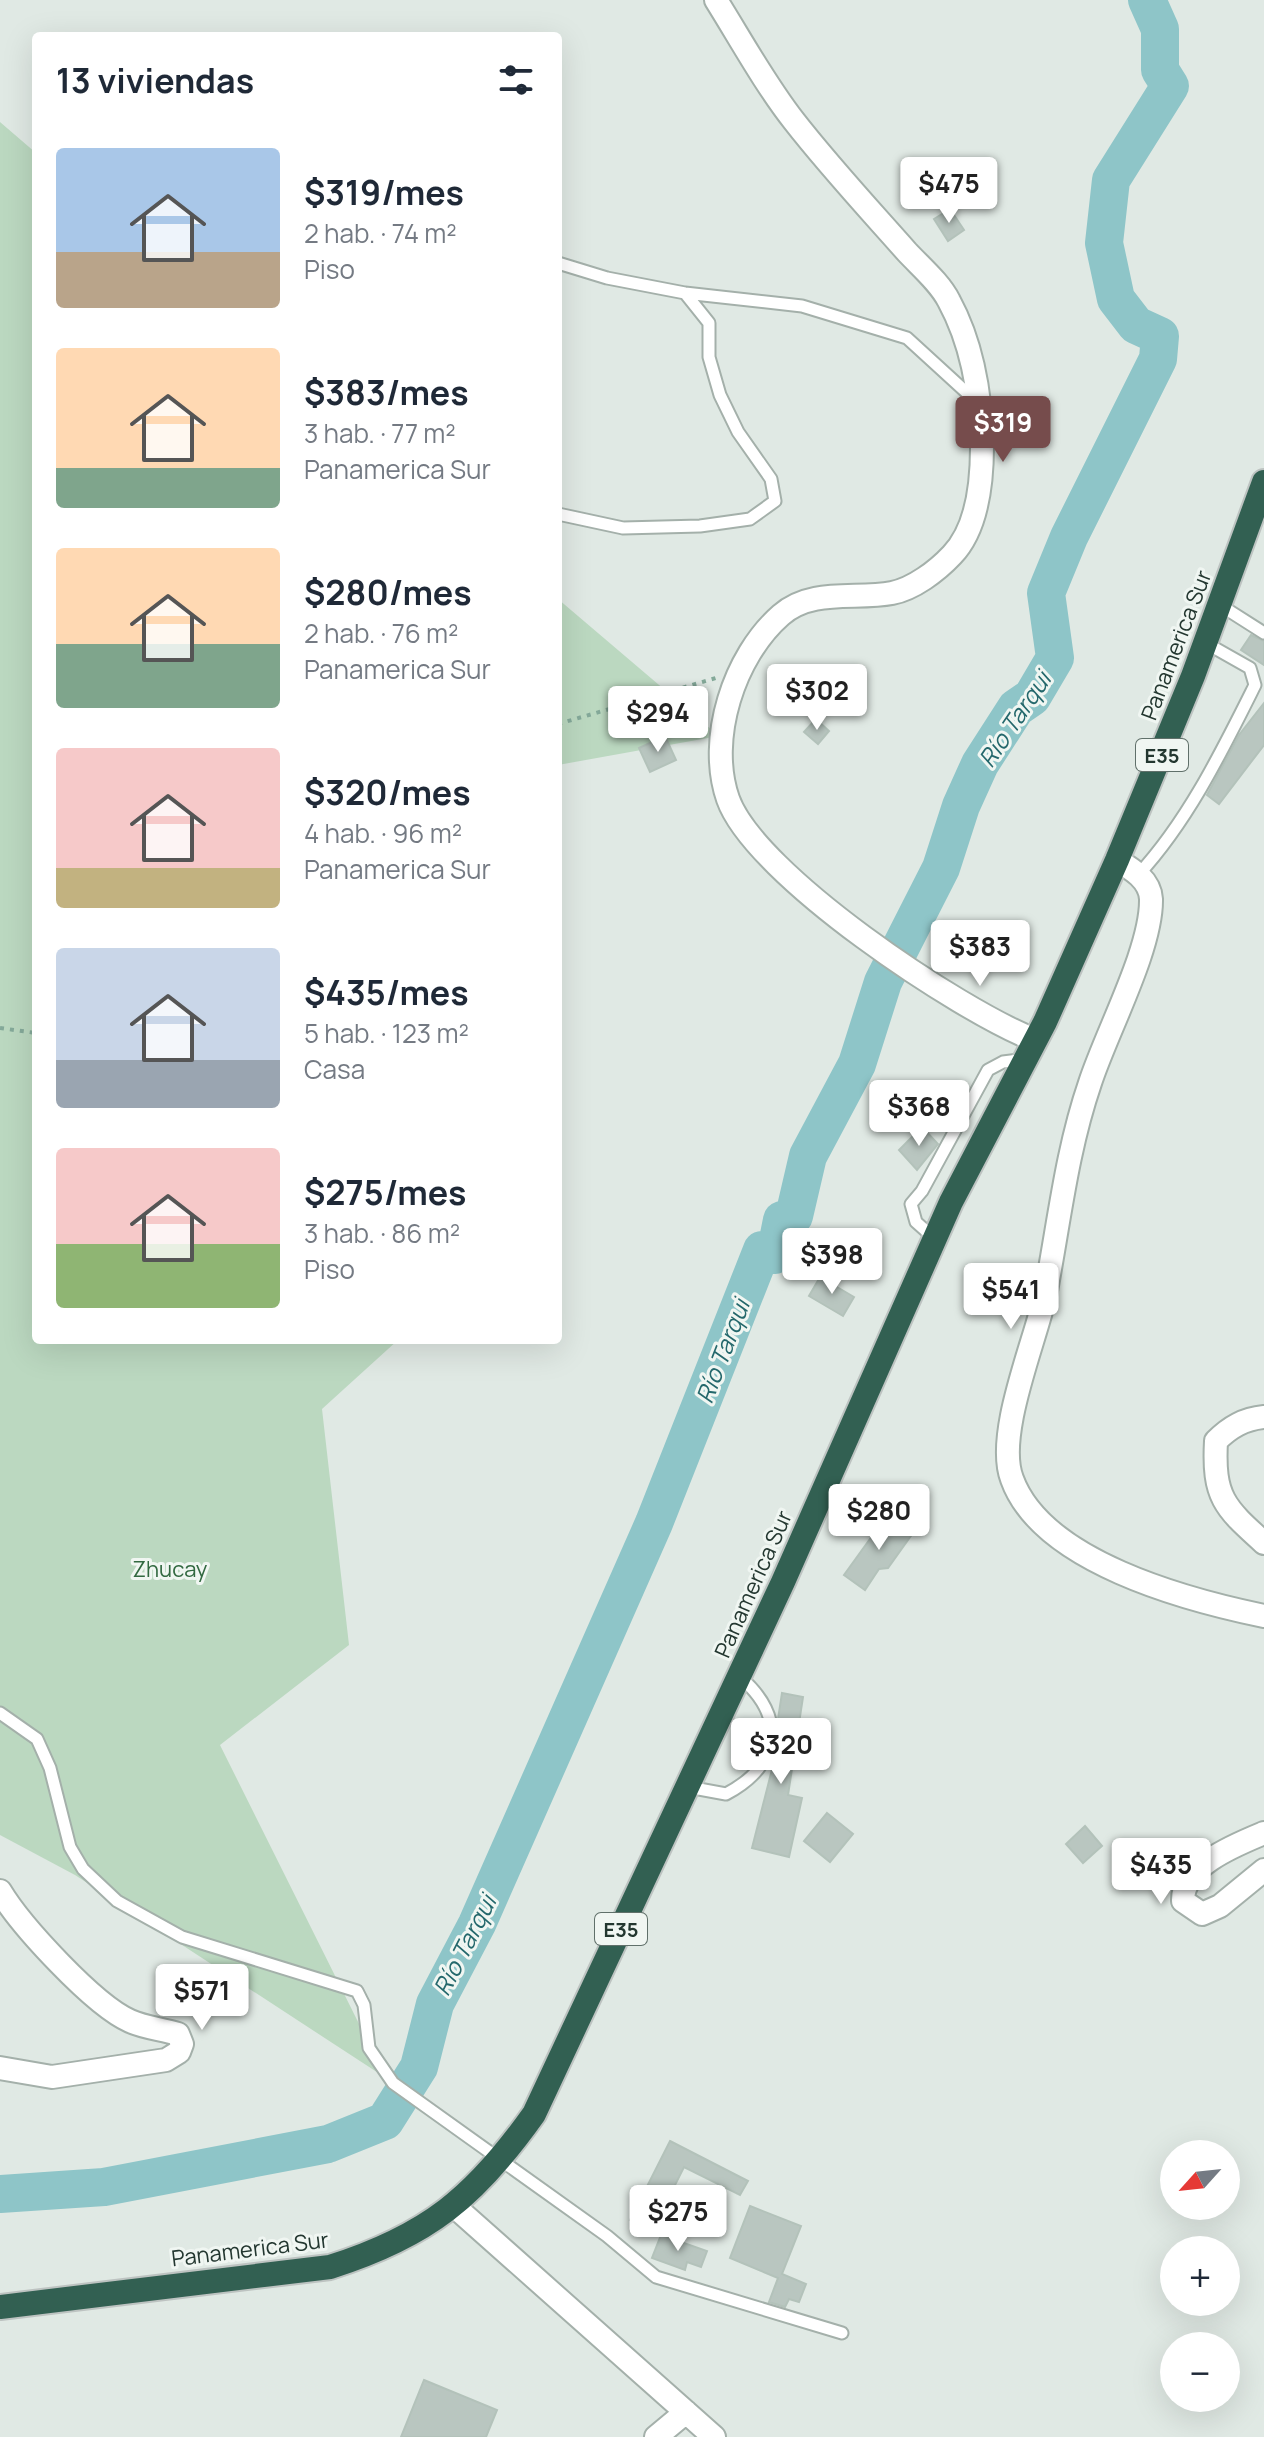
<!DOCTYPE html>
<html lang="es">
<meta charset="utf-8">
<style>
:root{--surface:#fff;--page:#f2f2f3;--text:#1f2937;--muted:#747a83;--accent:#764c4c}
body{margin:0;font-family:Manrope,sans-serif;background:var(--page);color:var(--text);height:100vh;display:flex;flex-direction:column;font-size:30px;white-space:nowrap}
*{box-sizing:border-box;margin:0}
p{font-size:26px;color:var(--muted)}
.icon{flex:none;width:44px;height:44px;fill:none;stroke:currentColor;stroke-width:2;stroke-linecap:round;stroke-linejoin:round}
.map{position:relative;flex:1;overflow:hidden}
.sheet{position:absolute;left:32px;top:32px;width:530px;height:1312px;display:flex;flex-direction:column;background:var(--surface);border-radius:8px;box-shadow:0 8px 32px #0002}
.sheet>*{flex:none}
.needle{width:52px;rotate:243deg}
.tools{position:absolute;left:1160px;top:2140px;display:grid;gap:16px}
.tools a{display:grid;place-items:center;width:80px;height:80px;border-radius:50%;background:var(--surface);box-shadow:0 8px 32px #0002;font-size:40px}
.price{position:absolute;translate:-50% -68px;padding:0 18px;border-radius:8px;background:#fff;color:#222;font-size:26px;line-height:52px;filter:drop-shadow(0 2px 4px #0008)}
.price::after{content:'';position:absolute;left:50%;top:48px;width:24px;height:18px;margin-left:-12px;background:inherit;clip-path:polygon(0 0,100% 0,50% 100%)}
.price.active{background:var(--accent);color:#fff}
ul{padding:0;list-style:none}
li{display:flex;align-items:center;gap:24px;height:200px;padding:0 24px}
li span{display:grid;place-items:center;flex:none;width:224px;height:160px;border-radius:8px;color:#555}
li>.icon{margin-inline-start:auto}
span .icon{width:96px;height:96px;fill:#fffc;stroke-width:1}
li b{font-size:34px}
h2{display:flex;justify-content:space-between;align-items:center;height:96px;padding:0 24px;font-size:34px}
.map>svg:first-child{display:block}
</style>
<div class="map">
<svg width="1264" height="2437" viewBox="0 0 1264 2437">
<rect width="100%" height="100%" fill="#e0e9e4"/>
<path fill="#bbd8c0" d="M0 122 36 153V1340H398L322 1409 349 1645 220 1745 386 2078 75 1875 0 1835Z
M558 599 719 736 558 765Z"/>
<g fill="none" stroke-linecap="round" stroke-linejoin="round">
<path stroke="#8ec5c8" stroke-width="38" d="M0 2194 104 2187 328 2144 385 2121 419 2067 435 2004 477 1924 654 1523 762 1250 775 1255 782 1220 794 1216 808 1156 857 1064 883 982 941 868 961 806 980 764 1016 708 1032 697 1055 658 1046 593 1069 537 1158 359 1160 336 1136 325 1116 299 1104 243 1111 180 1170 86 1160 70V29L1147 0"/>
</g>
<path fill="#b9c6c0" stroke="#b3c2ba" stroke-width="2" d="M950 209 964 230 948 241 934 219Z
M1251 635 1264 641V665L1241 650Z
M1264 703V745L1219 804 1207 795 1239 735Z
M816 719 829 731 818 744 804 732Z
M665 736 676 760 650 772 639 748Z
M922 1127 938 1144 917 1170 899 1150Z
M820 1277 854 1297 843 1316 809 1296Z
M888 1514 913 1533 888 1568 879 1569 865 1590 844 1575Z
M782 1693 803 1697 788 1795 802 1798 789 1857 752 1848 779 1742 778 1719Z
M827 1813 853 1834 830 1862 804 1841Z
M1085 1826 1102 1846 1083 1863 1066 1844Z
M1192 1845 1194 1855 1178 1867 1174 1850Z
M670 2141 748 2181 740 2195 684 2167 652 2231 630 2220Z
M750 2206 801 2226 782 2274 806 2284 799 2302 789 2299 785 2307 769 2302 778 2278 730 2258Z
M661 2235 707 2251 701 2267 687 2262 685 2270 652 2258Z
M424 2380 497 2410 486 2437H401Z"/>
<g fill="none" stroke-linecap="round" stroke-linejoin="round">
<g stroke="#a4b0aa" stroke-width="15">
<path id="lane" d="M558 263 607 278 685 293 802 306 907 338 977 402
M558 514 623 528 700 526 750 519 775 501 771 479 738 432 720 395 709 357V323L685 293
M1220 605 1264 633
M1138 875C1188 821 1222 751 1255 685L1250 668 1204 642
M934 1238 916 1222 911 1204 922 1191 988 1070 1003 1062 1025 1059
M0 1713 37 1739 50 1768 70 1847 83 1869 117 1901 182 1937 357 1991 364 2005 369 2048 393 2083 607 2236 656 2277 842 2333
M688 1787 726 1794C781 1765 787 1717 740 1677"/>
</g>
<g stroke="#a4b0aa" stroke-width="26">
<path id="street" d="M716 0C741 40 765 84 794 121 829 166 869 209 907 252 921 267 940 283 949 301 973 345 981 397 982 447 982 482 977 529 952 555 937 571 913 589 892 593 855 600 812 588 781 615 734 656 707 739 728 799 755 875 960 1011 1035 1040
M1117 860C1132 869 1150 880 1151 899 1152 949 1106 1033 1090 1083 1066 1153 1059 1224 1045 1296 1035 1342 995 1435 1012 1479 1042 1562 1187 1600 1264 1616
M1264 1417C1244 1419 1230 1427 1216 1441 1213 1497 1224 1507 1264 1543
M1264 1833C1235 1845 1182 1866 1183 1901L1202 1914 1220 1906 1264 1870
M0 1891C21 1926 94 2005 130 2021 145 2028 163 2029 178 2034L182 2044 179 2052 166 2060 52 2077 0 2068
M454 2206 714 2437
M656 2437 686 2412"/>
</g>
<g stroke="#bdc3c1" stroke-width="28">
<path id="highway" d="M0 2307 330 2267C428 2236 475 2197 534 2114L783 1582 951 1202 1045 1022 1117 860 1193 676 1264 482"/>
</g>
<path stroke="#84a999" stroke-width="4" stroke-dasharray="4 6" stroke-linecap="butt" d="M558 724 716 678
M0 1028 36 1033"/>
<use href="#lane" stroke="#fff" stroke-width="11"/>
<use href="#street" stroke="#fff" stroke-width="22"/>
<use href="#highway" stroke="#326052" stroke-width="24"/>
</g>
<g text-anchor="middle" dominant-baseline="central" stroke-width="6" stroke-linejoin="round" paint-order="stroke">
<g fill="#f0f6f2" stroke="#60706a" stroke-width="2">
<rect x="1136" y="739" width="52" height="32" rx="6"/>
<rect x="595" y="1913" width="52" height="32" rx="6"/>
</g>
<g font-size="20" font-weight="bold" fill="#233730">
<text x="1162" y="755">E35</text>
<text x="621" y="1929">E35</text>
</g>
<g font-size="22" fill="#233730" stroke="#f0f6f2">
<text transform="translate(1176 645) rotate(-69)">Panamerica Sur</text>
<text transform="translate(753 1584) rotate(-66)">Panamerica Sur</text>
<text transform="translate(250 2249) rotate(-7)">Panamerica Sur</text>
</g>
<g font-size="22" fill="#326941" stroke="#f0f6f2">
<text x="170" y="1569">Zhucay</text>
</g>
<g font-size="24" font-style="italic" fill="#24686c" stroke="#f0f6f2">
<text transform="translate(1014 719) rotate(-56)">Río Tarqui</text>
<text transform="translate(722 1351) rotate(-69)">Río Tarqui</text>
<text transform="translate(464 1945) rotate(-63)">Río Tarqui</text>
</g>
</g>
</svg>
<div class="tools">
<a><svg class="needle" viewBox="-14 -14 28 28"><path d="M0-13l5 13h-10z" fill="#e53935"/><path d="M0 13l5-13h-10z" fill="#747a83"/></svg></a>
<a>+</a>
<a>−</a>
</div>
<b class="price" style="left:949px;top:225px">$475</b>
<b class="price active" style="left:1003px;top:464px">$319</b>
<b class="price" style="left:817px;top:732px">$302</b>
<b class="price" style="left:658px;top:754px">$294</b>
<b class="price" style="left:980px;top:988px">$383</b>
<b class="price" style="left:919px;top:1148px">$368</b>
<b class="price" style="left:832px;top:1296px">$398</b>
<b class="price" style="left:1011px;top:1331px">$541</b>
<b class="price" style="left:879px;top:1552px">$280</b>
<b class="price" style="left:781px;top:1786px">$320</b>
<b class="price" style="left:1161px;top:1906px">$435</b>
<b class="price" style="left:202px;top:2032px">$571</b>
<b class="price" style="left:678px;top:2253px">$275</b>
<section class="sheet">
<h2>13 viviendas<svg class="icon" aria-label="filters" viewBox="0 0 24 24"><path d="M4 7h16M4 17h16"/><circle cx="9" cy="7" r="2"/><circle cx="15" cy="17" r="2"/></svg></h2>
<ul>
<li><span style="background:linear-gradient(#a9c7e8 65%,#b9a48a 0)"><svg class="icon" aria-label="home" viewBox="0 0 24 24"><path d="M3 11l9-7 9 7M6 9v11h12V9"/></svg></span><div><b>$319/mes</b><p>2 hab. · 74 m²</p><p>Piso</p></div></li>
<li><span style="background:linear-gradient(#ffd9b3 75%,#7fa58c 0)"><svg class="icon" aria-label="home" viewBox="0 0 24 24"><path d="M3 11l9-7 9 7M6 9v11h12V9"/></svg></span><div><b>$383/mes</b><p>3 hab. · 77 m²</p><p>Panamerica Sur</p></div></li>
<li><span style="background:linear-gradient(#ffd9b3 60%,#7fa58c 0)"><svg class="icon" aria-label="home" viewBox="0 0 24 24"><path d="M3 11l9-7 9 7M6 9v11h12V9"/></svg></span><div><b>$280/mes</b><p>2 hab. · 76 m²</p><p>Panamerica Sur</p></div></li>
<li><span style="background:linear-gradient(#f6c9c9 75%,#c2b280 0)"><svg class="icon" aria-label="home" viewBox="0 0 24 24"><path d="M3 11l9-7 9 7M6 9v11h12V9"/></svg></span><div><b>$320/mes</b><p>4 hab. · 96 m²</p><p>Panamerica Sur</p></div></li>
<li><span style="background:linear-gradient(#c9d6e8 70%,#9aa5b1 0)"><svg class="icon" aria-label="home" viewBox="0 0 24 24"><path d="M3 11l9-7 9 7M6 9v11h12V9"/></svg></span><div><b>$435/mes</b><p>5 hab. · 123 m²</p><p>Casa</p></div></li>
<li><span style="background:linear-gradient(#f6c9c9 60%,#8fb573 0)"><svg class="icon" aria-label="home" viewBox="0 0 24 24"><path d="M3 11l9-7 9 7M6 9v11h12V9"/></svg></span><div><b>$275/mes</b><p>3 hab. · 86 m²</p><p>Piso</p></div></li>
</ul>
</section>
</div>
